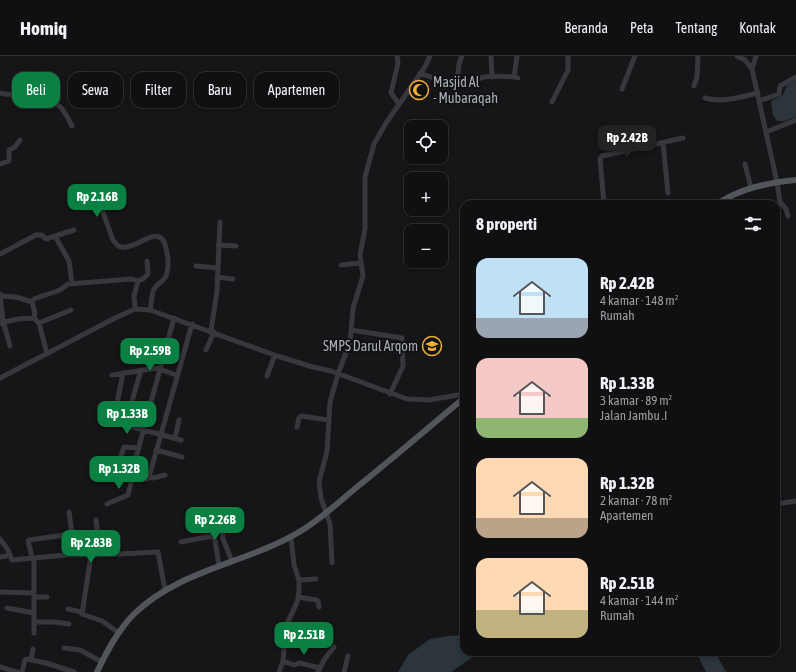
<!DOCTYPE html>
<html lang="id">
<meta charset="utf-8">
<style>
:root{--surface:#101012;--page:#1e1e20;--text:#f1f3f6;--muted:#9c9d9f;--line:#303032;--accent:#0b8043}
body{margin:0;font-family:"Asap Condensed",sans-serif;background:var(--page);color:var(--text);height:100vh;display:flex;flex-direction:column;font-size:15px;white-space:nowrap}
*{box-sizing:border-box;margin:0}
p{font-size:13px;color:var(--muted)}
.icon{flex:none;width:22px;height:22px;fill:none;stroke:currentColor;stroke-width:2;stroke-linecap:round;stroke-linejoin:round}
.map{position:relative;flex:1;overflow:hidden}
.details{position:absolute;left:460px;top:144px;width:320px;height:456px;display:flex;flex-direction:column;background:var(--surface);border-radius:12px;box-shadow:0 2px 6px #0003,0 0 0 1px var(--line)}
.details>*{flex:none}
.hud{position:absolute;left:12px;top:16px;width:380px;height:36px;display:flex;gap:8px}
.buttons{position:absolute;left:404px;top:64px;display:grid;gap:8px}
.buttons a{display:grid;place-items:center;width:44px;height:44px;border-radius:8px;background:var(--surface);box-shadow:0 2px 6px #0003,0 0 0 1px var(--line);font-size:20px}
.price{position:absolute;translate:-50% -34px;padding:0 9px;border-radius:8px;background:var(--accent);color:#fff;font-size:13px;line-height:26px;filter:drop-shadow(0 1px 2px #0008)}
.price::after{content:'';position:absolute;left:50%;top:24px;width:12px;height:9px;margin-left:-6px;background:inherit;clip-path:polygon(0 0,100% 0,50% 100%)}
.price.current{background:#222;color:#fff}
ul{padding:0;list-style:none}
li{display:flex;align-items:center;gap:12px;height:100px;padding:0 16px}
li span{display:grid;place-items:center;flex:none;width:112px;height:80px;border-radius:12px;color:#555}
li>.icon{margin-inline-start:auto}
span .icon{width:48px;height:48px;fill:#fffc;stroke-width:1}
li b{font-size:17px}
h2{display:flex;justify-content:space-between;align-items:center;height:48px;padding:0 16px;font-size:17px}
.chip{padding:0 14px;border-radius:12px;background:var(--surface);box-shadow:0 2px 6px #0003,0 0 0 1px var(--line);font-size:14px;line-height:36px}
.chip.current{background:var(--accent);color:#fff}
header{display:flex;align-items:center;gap:24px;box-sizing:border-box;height:56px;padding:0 20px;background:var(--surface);border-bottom:1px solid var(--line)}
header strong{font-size:19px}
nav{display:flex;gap:22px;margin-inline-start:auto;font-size:14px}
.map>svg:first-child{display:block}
</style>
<header>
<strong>Homiq</strong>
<nav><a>Beranda</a><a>Peta</a><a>Tentang</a><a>Kontak</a></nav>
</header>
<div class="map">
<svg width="796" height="616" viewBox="0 0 796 616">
<rect width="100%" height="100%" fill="#161618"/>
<path fill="#2c353c" d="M796 24V61L784 65H777L773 59 771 45 783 39 787 29Z
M464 579V596H486L477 598 451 616H398L408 599 430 583 448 580Z
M696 596H715L726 616H706Z"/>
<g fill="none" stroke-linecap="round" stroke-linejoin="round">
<path stroke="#37383d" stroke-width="5" d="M397 0 398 7 391 37 399 48
M491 0 492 21
M737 0 745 4 752 13 777 126 780 146 786 153 788 160
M752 13 756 0
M420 17C438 24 450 28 469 26 475 26 479 22 484 21 491 20 512 20 518 22
M514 21 517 0
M457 26 459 8 462 0
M694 30 697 21 698 0
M622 33 635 0
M0 37C16 41 47 38 58 49 65 54 68 63 72 70
M705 42C722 47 740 41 758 37
M759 45 779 38 780 30 796 21
M552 46 568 14V0
M766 76 796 64
M663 87 668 137
M0 108 9 105V94L15 91 20 84
M745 108 751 132
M97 140 113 184 118 190C134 198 160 163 166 192 168 200 169 209 167 217 165 226 158 226 154 233 151 238 152 248 150 254
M604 148 600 103 602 100 683 82
M55 180 69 205 72 227
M218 189 236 190
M0 198 36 179H42L46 183 74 174
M341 209 361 207
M196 210 217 212
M217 221 233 223
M138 225 143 223 148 218 147 205
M0 238 3 265 10 290
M1 240 16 241 32 246
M32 246 34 243 60 234 68 228 132 223 138 225 134 240 135 253
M32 246 35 257 34 262
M174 262 132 416V423H147L149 421 192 268
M0 267 18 263 34 262 39 267 47 298
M39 267 71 254
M351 274 402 282 403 310 390 338
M211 275 217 235 220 166
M462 290 464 289
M206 294 214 276
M123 317 117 347 119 349 136 354
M112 319 157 312 176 319
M267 320 275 299
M0 322 117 261 135 253 150 254 277 300 313 311 331 315 407 343 429 344 464 338
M130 352 141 314
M117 367 181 384
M297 371 299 362 301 360 328 364
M175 382 179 364
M156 394 182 401
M120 403 124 391 139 392
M149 421 153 422 165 419
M107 448 128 439 132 423
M776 448 796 445
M69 456 75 499
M221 458 223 483 232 505
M96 464 100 499
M0 483 8 494 12 504 67 499H100L158 496 165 534
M181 486 212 480 215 484 219 510
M91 499 82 558 102 565 119 577
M0 501 6 500
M32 501 28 485 29 484 72 478
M332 507 330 468 321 442 319 426 327 395 330 346 338 318 350 286 353 252 363 220 360 199 365 173V121L374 88 386 67 425 11 430 0
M299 524 316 523
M0 536 34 537
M34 541H47
M298 541 316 544 318 545 319 551
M7 552 34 557
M68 553 81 556
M34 566H54L69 568
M34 577V502
M64 592 80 594 102 606
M31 603 33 593
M283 605 294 609 300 607 320 612
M0 611 17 616
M22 616 25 604 27 603 46 607 74 616
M279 616 283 605 286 570 298 544 299 534V524L294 509 291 481
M318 616 324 604 334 591
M344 616 348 600"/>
<path stroke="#53555c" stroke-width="6" d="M717 148C741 132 767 127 796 124
M97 616C107 595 118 574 134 558 181 512 251 507 304 473 323 461 340 445 357 431 393 402 428 372 464 342"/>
</g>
<defs>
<g id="mosque-ring" transform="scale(1)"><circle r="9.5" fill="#111113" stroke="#f2b134" stroke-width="1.5"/><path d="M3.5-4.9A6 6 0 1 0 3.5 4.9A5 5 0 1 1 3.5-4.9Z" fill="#f2b134"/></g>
<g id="school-ring" transform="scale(1)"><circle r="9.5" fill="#111113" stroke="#f2b134" stroke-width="1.5"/><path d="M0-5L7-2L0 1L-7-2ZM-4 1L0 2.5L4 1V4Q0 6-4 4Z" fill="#f2b134"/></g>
</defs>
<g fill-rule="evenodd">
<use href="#mosque-ring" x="419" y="34"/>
<use href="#school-ring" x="432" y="290"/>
</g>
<g text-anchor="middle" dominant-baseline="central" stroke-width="4" stroke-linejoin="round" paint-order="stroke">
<g font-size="14" fill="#a8adb8" stroke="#111113" text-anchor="start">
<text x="433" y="26">Masjid Al<tspan x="433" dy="16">- Mubaraqah</tspan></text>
<text x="418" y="290" text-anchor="end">SMPS Darul Arqom</text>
</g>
</g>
</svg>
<div class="buttons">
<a><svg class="icon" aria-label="locate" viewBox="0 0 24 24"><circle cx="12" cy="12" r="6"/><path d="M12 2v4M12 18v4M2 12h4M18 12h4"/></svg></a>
<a>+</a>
<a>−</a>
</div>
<b class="price current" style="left:627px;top:103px">Rp 2.42B</b>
<b class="price" style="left:97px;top:162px">Rp 2.16B</b>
<b class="price" style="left:150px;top:316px">Rp 2.59B</b>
<b class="price" style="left:127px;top:379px">Rp 1.33B</b>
<b class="price" style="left:119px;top:434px">Rp 1.32B</b>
<b class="price" style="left:215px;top:485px">Rp 2.26B</b>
<b class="price" style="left:91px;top:508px">Rp 2.83B</b>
<b class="price" style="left:304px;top:600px">Rp 2.51B</b>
<div class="hud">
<a class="chip current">Beli</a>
<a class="chip">Sewa</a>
<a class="chip">Filter</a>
<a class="chip">Baru</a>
<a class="chip">Apartemen</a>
</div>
<section class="details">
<h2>8 properti<svg class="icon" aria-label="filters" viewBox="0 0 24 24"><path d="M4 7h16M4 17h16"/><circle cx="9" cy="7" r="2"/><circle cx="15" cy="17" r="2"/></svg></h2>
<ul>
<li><span style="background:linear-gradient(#bfe0f5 75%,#9aa5b1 0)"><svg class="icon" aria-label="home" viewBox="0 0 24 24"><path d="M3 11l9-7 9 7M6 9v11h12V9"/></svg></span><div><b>Rp 2.42B</b><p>4 kamar · 148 m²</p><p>Rumah</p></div></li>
<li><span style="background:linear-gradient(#f6c9c9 75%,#8fb573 0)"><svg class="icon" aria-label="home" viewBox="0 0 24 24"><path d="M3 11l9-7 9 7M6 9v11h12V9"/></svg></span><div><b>Rp 1.33B</b><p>3 kamar · 89 m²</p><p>Jalan Jambu .I</p></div></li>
<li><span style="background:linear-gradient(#ffd9b3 75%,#b9a48a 0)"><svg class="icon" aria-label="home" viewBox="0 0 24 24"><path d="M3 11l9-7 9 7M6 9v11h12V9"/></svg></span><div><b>Rp 1.32B</b><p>2 kamar · 78 m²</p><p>Apartemen</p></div></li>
<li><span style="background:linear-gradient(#ffd9b3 65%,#c2b280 0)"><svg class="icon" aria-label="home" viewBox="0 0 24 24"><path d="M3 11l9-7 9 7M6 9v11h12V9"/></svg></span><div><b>Rp 2.51B</b><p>4 kamar · 144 m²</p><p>Rumah</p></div></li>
</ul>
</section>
</div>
